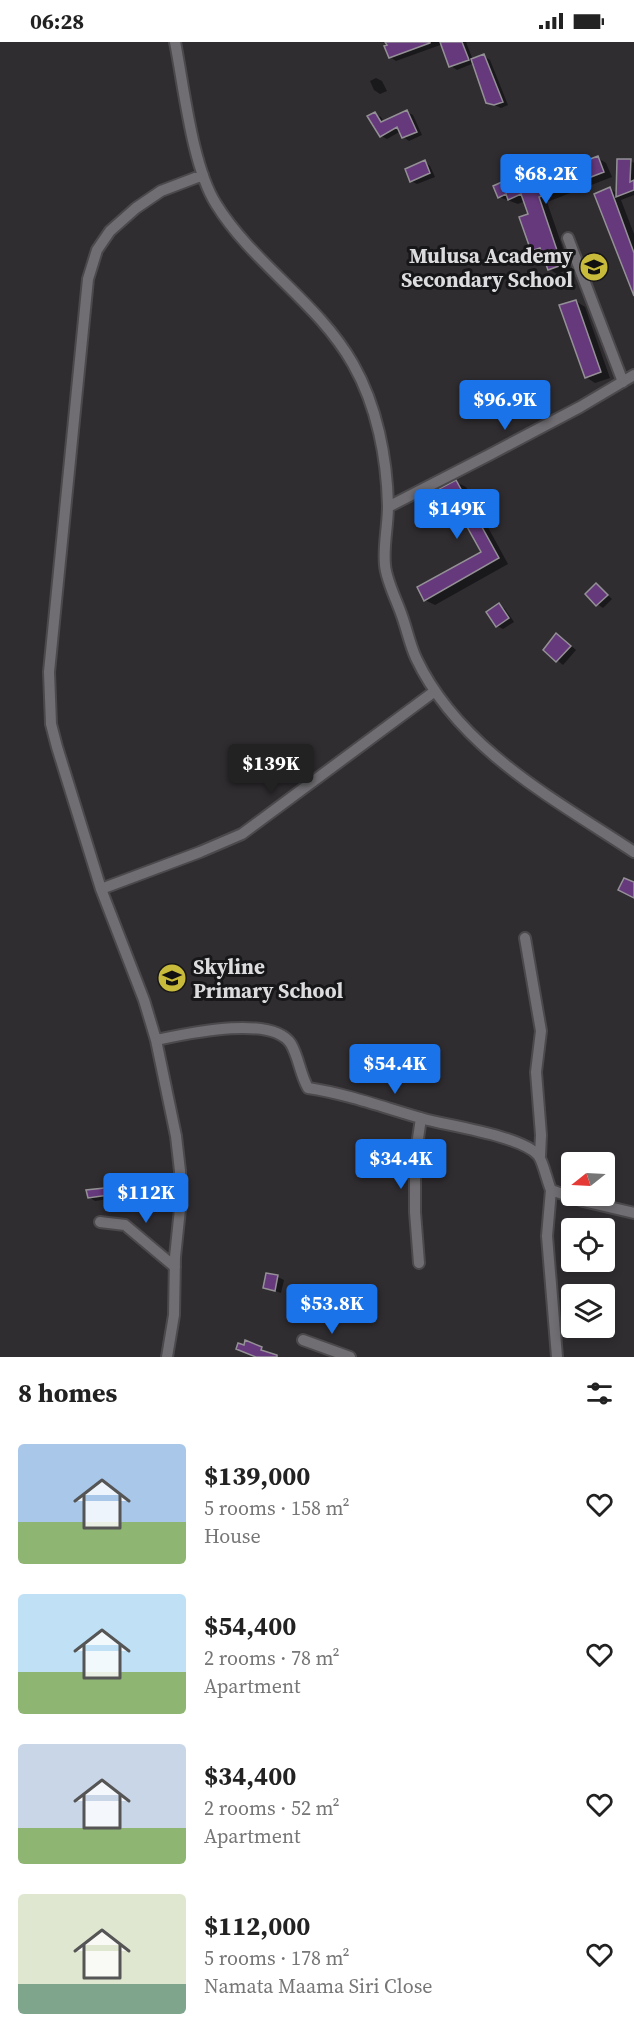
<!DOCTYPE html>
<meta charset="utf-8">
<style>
:root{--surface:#fff;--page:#f6f6f6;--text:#222;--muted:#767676;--accent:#1a73e8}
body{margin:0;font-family:"Source Serif 4",serif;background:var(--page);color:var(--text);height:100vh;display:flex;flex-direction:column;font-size:22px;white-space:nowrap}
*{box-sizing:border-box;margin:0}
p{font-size:20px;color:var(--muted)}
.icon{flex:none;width:33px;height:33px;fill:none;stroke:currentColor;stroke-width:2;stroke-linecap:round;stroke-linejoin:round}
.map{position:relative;height:1315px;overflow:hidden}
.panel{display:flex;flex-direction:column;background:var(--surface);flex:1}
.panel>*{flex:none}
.needle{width:39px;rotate:252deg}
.tools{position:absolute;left:561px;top:1110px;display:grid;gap:12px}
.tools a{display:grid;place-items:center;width:54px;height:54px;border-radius:6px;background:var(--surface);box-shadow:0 3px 9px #0003;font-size:30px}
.price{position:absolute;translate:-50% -51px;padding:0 14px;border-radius:6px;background:var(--accent);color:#fff;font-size:20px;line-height:39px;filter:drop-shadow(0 2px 3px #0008)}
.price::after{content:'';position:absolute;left:50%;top:36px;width:18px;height:14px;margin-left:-9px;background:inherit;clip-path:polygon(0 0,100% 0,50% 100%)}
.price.on{background:#222;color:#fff}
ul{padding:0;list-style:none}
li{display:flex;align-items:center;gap:18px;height:150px;padding:0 18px}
li span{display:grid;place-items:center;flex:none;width:168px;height:120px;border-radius:6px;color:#555}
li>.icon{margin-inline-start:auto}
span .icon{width:72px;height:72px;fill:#fffc;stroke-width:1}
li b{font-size:26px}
h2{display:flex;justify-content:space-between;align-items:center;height:72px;padding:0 18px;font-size:26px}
.status{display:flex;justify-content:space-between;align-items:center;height:42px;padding:0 30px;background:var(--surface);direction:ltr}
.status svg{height:16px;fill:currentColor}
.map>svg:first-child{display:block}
</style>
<div class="status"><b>06:28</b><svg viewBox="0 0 49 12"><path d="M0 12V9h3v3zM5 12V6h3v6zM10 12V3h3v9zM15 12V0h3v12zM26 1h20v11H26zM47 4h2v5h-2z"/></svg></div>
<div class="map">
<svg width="634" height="1315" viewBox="0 0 634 1315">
<rect width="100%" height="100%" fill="#302d31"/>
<path fill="#0007" d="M386 0H466L473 18 484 14 490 18 508 63 501 66 488 60 474 21 457 28 451 24 443 2 396 19 390 15Z
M376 36 382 39 387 49 380 52 374 48 370 39Z
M407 70 413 73 422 93 409 99 403 95 401 89 387 97 381 94 375 72 381 75 384 80Z
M598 116 606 121 612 135 547 160 570 227 557 232 549 227 544 212 541 213 532 208 530 173 525 159 518 162 499 155 513 137 522 142 525 147Z
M631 119 634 121V153L621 158 634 192V252L610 147 617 151Z
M425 120 430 124 435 135 417 142 411 139Z
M576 259 585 265 610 336 595 341 586 335Z
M456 440 466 445 508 522 435 563 425 558 483 510 456 463 433 476 424 470Z
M597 543 612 557 603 566 597 562Z
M500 563 505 567 514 580 503 587 497 584Z
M562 596 576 608 563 623 545 608Z
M122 1145 128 1149 129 1154 95 1159 89 1155Z
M591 1182 602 1186H590Z
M604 1187 612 1191 609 1200 604 1199Z
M278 1235 284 1238 281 1251 265 1245Z"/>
<path fill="#66397d" stroke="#949196" stroke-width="1.5" d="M385 0H430V1L389 16 384 4 387 3Z
M440 0H462L469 18 449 25Z
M484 12 503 60 494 63 486 61 471 17Z
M407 68 417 90 402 96 397 85 380 95 367 74 375 70 381 80Z
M598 114 604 130 539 155 562 223 548 228 540 206 531 209 519 175 528 172 521 152 508 158 506 152 498 156 493 144 513 135 520 149V147L539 141 538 137Z
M617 117H631L630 140 634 138V148L616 155Z
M425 118 430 131 410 140 405 127Z
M610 145 634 211V254L594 152Z
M576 258 601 330 585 336 559 263Z
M456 438 499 516 424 559 417 545 481 510 451 456 422 471 416 459Z
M596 541 608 553 596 564 585 552Z
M499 561 509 576 496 585 486 570Z
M556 591 571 604 556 620 543 608Z
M624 836 634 840V856L618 848Z
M123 1144V1151L88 1156 86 1148Z
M266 1231 278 1233 275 1249 263 1246Z
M245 1298 262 1305 261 1308 277 1313V1315H256L236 1307 238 1301 244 1303Z"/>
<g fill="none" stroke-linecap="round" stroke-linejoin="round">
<g stroke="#4b494c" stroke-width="14">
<path id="minor" d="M175 0C184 45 192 124 216 162 253 222 318 260 353 322 377 364 387 416 388 464 388 484 383 504 385 523 386 538 397 559 402 574 407 588 410 603 416 616 459 707 554 757 634 810
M568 196 623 340
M388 465 491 412 580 365 634 333
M101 847 200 810 242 792 435 649
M525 896 541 989 536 1030 541 1093 540 1114
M156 998C185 992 272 972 291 1002 299 1016 300 1032 308 1046 348 1052 385 1066 424 1077 450 1084 521 1094 538 1113 543 1119 547 1139 551 1148L583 1159 634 1171
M551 1148 547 1194 557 1315
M100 1180 125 1183 175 1225
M419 1221 415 1170V1117L421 1076
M303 1298 350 1315
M167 1315 174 1273 175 1215 180 1167V1129L176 1094 156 998 144 958 101 847 57 705 51 682 49 630 88 237 97 208 110 189 136 166 161 149 203 133"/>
</g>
<use href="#minor" stroke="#706e72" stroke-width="10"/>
</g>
<defs>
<g id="school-disc" transform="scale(1.5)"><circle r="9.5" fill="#c8bb3b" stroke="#171618"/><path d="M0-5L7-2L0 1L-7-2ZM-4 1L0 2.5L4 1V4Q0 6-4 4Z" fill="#111"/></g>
</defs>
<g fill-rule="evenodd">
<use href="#school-disc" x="594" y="225"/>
<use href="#school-disc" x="172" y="936"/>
</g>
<g text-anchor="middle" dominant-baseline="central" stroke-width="6" stroke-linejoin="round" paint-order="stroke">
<g font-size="21" font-weight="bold" fill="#dcdbdd" stroke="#171618" text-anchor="end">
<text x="573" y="213">Mulusa Academy<tspan x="573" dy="24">Secondary School</tspan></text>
<text x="193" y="924" text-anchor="start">Skyline<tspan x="193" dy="24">Primary School</tspan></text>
</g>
</g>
</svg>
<div class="tools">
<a><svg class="needle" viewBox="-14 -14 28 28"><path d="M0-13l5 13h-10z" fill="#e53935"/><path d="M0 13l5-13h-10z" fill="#767676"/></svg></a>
<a><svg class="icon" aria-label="locate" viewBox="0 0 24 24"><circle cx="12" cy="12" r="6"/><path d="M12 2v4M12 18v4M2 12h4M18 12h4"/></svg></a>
<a><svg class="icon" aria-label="layers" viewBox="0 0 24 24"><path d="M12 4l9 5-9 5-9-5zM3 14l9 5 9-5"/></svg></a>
</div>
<b class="price" style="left:546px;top:163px">$68.2K</b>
<b class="price" style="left:505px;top:389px">$96.9K</b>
<b class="price" style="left:457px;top:498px">$149K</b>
<b class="price on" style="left:271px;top:753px">$139K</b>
<b class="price" style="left:395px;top:1053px">$54.4K</b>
<b class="price" style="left:401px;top:1148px">$34.4K</b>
<b class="price" style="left:146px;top:1182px">$112K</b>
<b class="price" style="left:332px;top:1293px">$53.8K</b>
</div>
<section class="panel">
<h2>8 homes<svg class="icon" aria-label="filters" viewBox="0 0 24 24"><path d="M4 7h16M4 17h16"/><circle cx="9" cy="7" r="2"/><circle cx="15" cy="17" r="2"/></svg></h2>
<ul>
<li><span style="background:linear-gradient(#a9c7e8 65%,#8fb573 0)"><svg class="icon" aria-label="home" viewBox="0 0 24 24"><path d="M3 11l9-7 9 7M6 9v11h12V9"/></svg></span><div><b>$139,000</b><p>5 rooms · 158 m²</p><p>House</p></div><svg class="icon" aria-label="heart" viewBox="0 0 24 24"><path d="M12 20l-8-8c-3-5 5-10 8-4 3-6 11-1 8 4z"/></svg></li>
<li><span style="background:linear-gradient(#bfe0f5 65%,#8fb573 0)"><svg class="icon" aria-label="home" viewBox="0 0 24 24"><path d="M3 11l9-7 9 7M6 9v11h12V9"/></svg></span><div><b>$54,400</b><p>2 rooms · 78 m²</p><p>Apartment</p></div><svg class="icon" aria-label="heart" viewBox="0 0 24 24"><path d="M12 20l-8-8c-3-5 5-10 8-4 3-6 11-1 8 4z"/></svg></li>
<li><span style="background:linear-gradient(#c9d6e8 70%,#8fb573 0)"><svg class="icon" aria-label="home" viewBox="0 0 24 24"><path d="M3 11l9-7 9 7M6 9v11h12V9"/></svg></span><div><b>$34,400</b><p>2 rooms · 52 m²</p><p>Apartment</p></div><svg class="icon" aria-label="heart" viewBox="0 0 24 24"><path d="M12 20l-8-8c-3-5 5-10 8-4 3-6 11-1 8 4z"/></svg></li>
<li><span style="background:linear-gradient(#dfe7d0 75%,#7fa58c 0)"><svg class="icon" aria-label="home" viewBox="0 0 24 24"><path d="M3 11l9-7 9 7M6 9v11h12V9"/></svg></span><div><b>$112,000</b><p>5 rooms · 178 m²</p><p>Namata Maama Siri Close</p></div><svg class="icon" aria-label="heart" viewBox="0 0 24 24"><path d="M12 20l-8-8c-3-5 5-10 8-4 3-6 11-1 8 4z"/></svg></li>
</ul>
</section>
